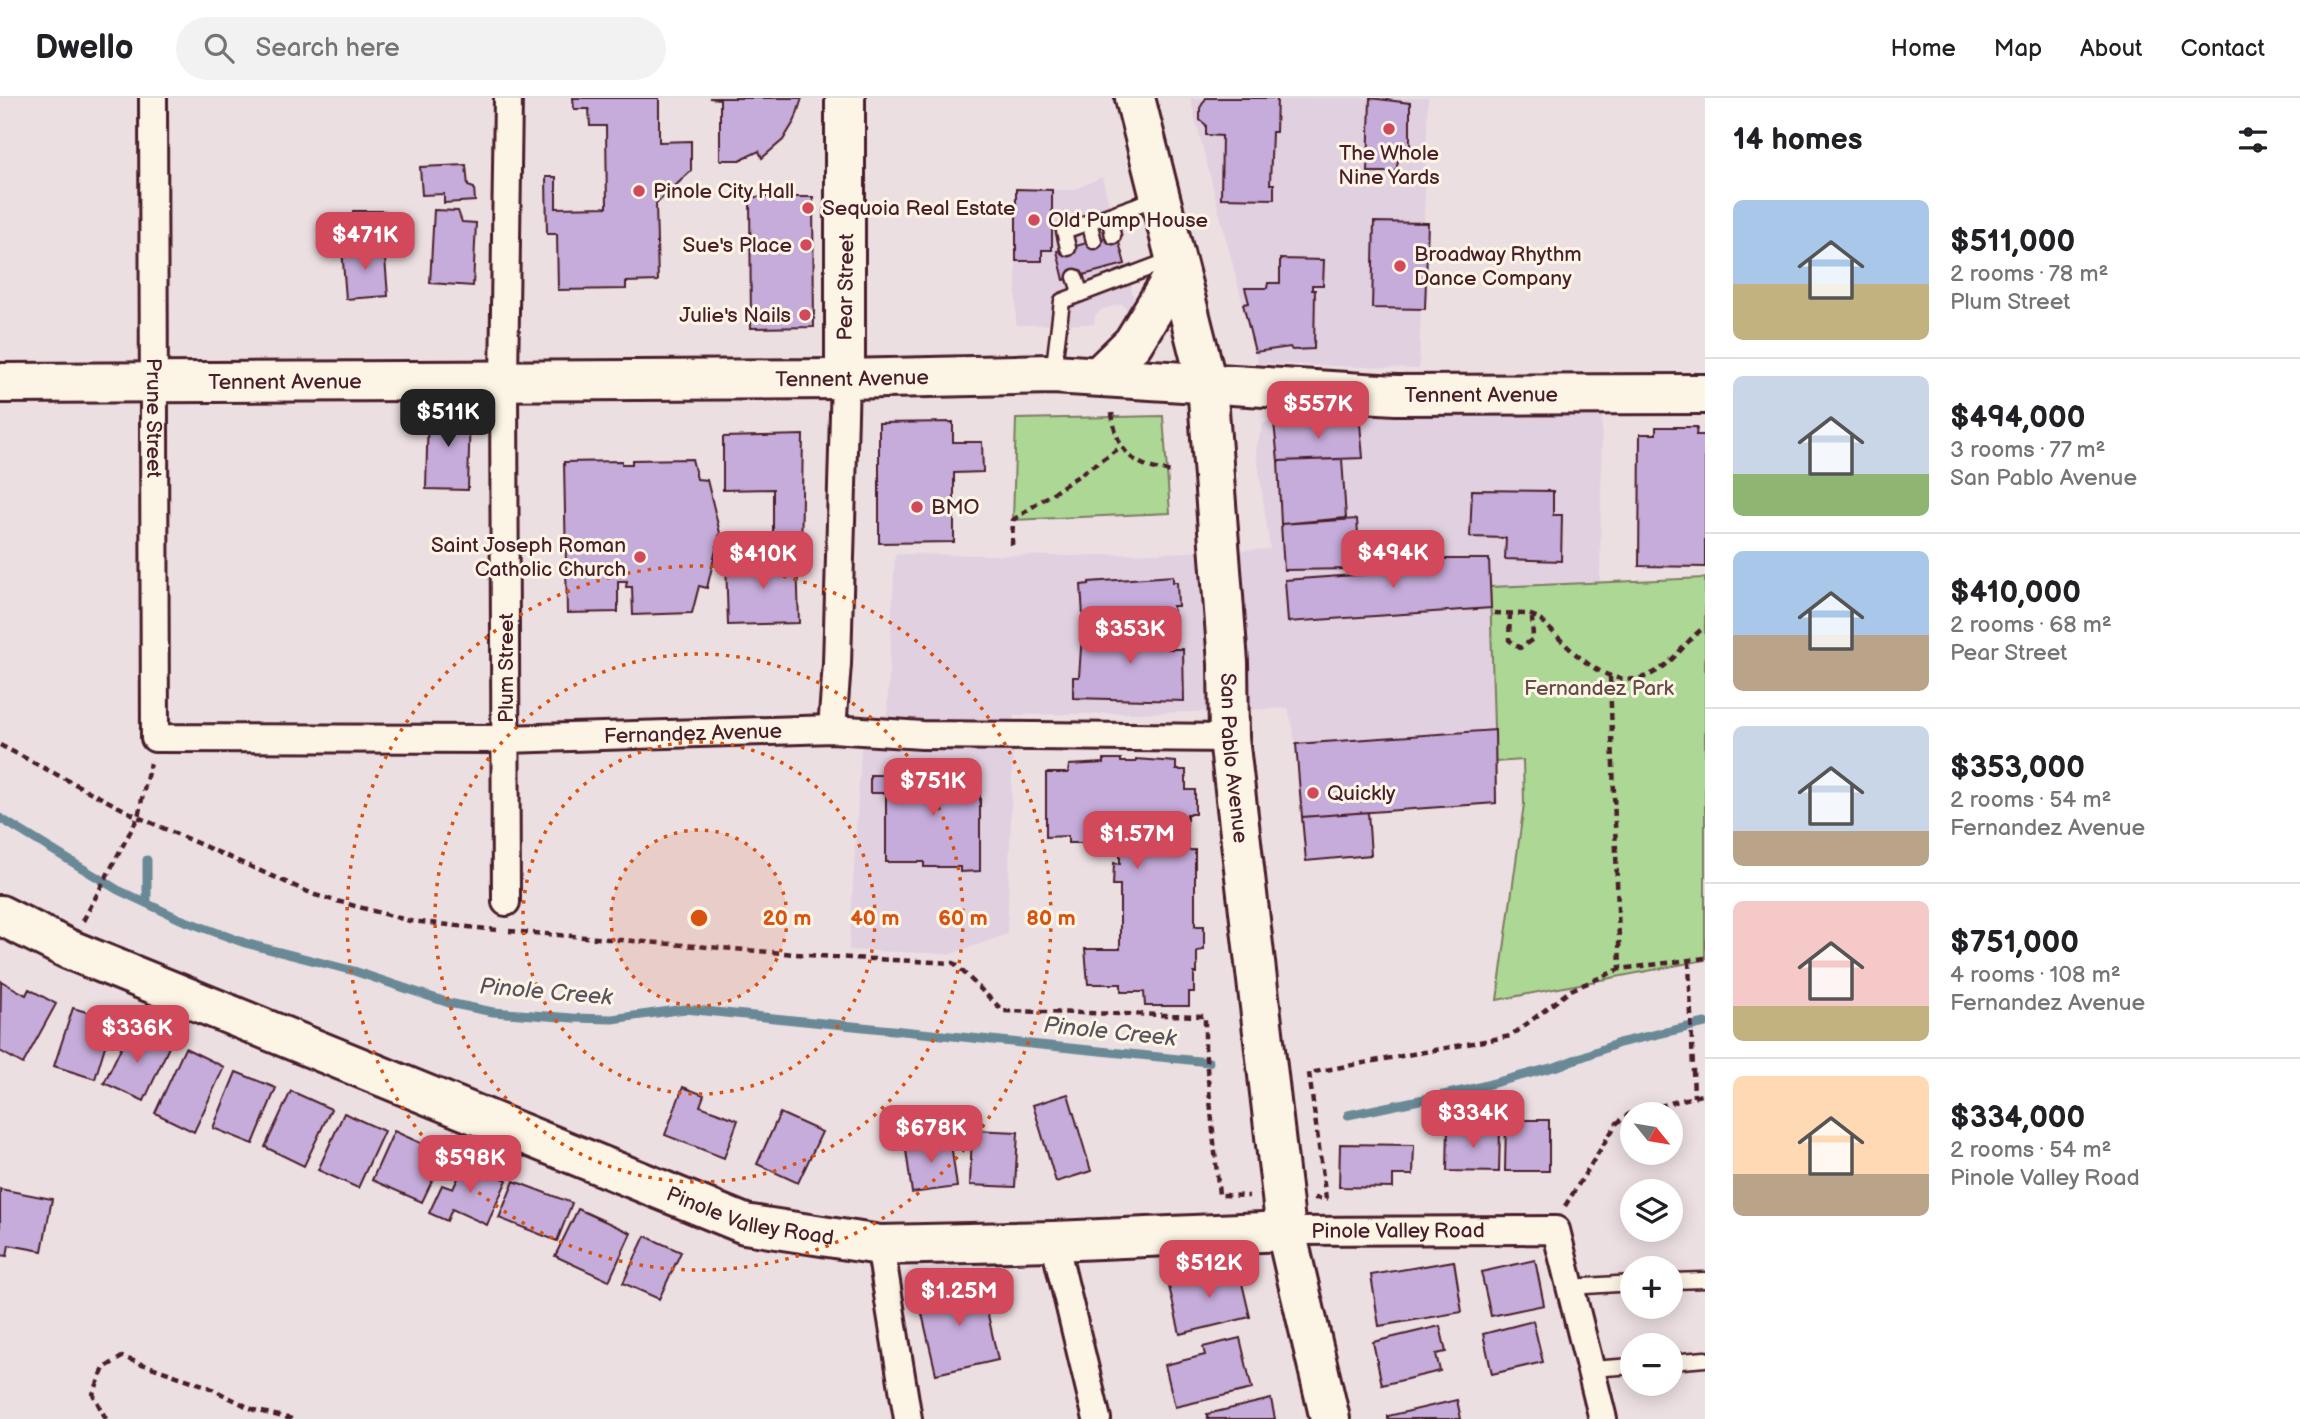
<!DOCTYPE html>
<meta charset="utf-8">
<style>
:root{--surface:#fff;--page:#f2f2f2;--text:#202124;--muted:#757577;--line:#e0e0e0;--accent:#d1495b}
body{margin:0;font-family:"Balsamiq Sans",sans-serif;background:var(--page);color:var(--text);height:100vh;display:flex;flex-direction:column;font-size:26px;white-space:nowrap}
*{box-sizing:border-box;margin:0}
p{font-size:23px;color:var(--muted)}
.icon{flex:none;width:38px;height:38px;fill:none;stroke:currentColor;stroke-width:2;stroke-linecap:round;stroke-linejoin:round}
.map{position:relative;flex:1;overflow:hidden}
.side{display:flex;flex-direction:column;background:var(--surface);width:595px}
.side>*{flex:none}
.needle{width:46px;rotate:120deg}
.fabs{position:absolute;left:1620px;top:1004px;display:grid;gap:14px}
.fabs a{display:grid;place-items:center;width:63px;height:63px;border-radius:50%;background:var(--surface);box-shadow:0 4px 18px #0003;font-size:35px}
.price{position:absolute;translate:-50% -60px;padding:0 16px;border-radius:14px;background:var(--accent);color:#fff;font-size:23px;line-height:46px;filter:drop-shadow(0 2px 4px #0008)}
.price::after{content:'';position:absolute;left:50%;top:42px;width:21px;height:16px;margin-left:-10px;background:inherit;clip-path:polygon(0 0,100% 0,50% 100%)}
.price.selected{background:#222;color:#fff}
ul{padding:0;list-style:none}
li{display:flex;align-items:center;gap:21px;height:175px;padding:0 28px}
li+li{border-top:2px solid var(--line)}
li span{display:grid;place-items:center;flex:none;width:196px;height:140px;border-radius:10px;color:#555}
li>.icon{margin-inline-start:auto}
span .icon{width:84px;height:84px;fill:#fffc;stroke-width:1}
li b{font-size:30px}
h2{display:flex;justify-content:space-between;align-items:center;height:84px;padding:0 28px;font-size:30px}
header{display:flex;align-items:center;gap:42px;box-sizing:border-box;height:98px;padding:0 35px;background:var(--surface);border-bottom:2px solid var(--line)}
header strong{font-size:33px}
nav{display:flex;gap:38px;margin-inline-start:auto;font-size:24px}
.search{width:490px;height:63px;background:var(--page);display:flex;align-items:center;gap:18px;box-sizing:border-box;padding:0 24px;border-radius:38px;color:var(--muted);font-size:26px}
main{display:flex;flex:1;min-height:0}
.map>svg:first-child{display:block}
</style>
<header>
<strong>Dwello</strong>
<div class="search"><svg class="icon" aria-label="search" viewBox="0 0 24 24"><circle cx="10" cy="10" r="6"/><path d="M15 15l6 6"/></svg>Search here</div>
<nav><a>Home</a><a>Map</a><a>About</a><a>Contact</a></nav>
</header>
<main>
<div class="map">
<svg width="1705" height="1321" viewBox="0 0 1705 1321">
<rect width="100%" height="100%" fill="#ecdfe2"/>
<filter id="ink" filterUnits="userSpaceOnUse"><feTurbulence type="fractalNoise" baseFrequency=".0143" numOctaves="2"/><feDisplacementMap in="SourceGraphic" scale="14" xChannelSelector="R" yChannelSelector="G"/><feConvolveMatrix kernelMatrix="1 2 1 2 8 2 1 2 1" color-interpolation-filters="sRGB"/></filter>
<g filter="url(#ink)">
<path fill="#e1d0e0" d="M1190 0H1428L1419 271 1258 265Z
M1102 79 1134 201 1129 214 1122 206 1101 212 1095 218 1094 226 1016 227V91L1073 92Z
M1389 316 1602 318 1600 484 1491 489 1497 509 1496 705 1302 719 1296 647 1288 610 1197 614 1014 617 1007 836 951 856 849 852 863 620 887 617 895 456 1070 458 1270 451 1256 351 1263 326 1279 318Z"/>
<path fill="#add795" stroke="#7c7b60" stroke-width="2" d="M1163 318 1170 415 1013 422 1016 321Z
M1705 480V862L1497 902 1524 706 1523 662 1495 664 1490 489Z"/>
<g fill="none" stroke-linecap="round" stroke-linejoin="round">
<path stroke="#6b8996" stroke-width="9" d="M0 720 118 792 180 821 245 845 354 873 449 905 493 914 573 920 612 921 685 911 1209 964
M147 805V762
M1348 1017 1467 992 1558 968 1619 945 1705 925"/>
</g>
<path fill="#c6acda" stroke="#4a1f2b" stroke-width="2" d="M573 0H659V44L691 43V73L656 106 658 183 626 184V191L558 192 557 136H547L546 79H556V110L607 109 606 28H590L589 11H574Z
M802 0 795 22 783 42 762 60 759 53 740 62H720V1L709 0Z
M1206 0H1277L1276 34H1272L1270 86H1274V101L1221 100 1222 38 1206 37V27L1200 22V10Z
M1370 0 1410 5V57H1399L1396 74H1368Z
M466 67 468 88 474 90 475 103 444 105V96L422 97 420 69Z
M1016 91 1052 92V152H1042V163H1016Z
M750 99H813L814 229 751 230Z
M434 112 458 113 462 124 476 125 473 188 430 185Z
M353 113H385L384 142 352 141Z
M1374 124 1428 125 1425 211 1372 210Z
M1117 137 1125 166 1064 182 1057 153Z
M384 147 388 198 346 201 342 151Z
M1280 161 1324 162 1323 187H1312V192H1315L1314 251 1292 252 1290 249 1255 254 1243 206 1249 205 1245 190H1267L1268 185H1280Z
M428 310 470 311 468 392 426 391Z
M953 324V344H982L983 374 954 375V444L879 445V325Z
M1274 324 1360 326 1363 360 1278 363Z
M1656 329H1697L1696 337H1705V469L1639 468 1640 336H1656Z
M803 337 801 459H773V391L723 392V339Z
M692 361 697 381 707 382 720 435 707 490 699 488 692 515 633 517 632 489H626L627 483H618V514L567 515 564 364 622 363V366H632V362Z
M1342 361 1346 420 1281 426 1278 363Z
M1472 392 1553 393V417H1562L1561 463 1505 461 1506 440 1470 439Z
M1357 421 1360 468 1356 471 1284 472 1281 426Z
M797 459 799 525 728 527 726 462Z
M1367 461H1489L1491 510 1288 524 1285 482 1368 476Z
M1173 478V484H1177L1178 508H1173L1174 516 1091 522V517L1083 518 1081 487 1089 486V484Z
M1111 530H1168V551H1183L1184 603 1073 600V579H1079L1082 536H1111Z
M1495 632 1496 705 1302 719 1296 646Z
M1104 661H1121V664H1136V661L1176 664V672H1186V692H1195V716H1187V726H1176L1175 739H1163V753L1195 752V828H1204V852L1197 853V875H1194V894H1189V908H1145L1144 894H1121V886H1088L1085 851H1120V787H1113L1114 765 1120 766V753H1141L1142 738H1111V743H1094V738H1088L1089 745H1068V738L1046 739V675H1068L1069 667 1104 665Z
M921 672H967V676L980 677V773L960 774V769H924V764H886V695H870V677H922Z
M1368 714 1371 757 1306 763 1302 719Z
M1 883 26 897 29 891 56 906 23 966 0 953Z
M73 910 113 922 95 981 54 968Z
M130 931 169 949 144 1003 104 985Z
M185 950 224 969 194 1034 155 1015Z
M236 974 276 990 253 1046 213 1030Z
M683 989 704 997 700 1008 738 1022 724 1060 665 1037Z
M291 993 331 1011 304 1068 265 1049Z
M1068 996 1091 1073 1056 1084 1033 1007Z
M344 1015 384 1033 358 1090 318 1072Z
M780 1015 822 1034 798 1085 757 1066Z
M1506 1022H1549V1073H1505Z
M1448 1029 1500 1031 1499 1074 1447 1073Z
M972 1032 1018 1034 1015 1089 970 1087Z
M394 1033 445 1056 422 1104 372 1082Z
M950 1038 957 1089 912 1095 905 1045Z
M1340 1046 1414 1047 1413 1077H1393V1090L1339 1089Z
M466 1063 507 1082 487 1127 452 1111 447 1123 429 1115 442 1087 453 1091Z
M514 1083 572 1105 557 1143 499 1120Z
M0 1091 52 1101 42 1153 9 1147 7 1158 0 1157Z
M578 1111 631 1135 609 1183 555 1158Z
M645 1138 681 1154 659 1201 623 1185Z
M1535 1162 1544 1207 1491 1218 1481 1174Z
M1454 1163 1462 1214 1379 1228 1371 1177Z
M1238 1168 1250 1219 1180 1236 1168 1184Z
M980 1181 998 1262 936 1276 920 1207 935 1204 932 1192Z
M1533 1223 1543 1264 1492 1276 1483 1236Z
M1440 1228 1446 1254 1436 1256 1440 1273 1382 1287 1373 1244Z
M1240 1240 1252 1291 1175 1309 1165 1267 1205 1257 1203 1249Z
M1271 1301 1275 1321H1208L1207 1316Z
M1457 1302 1461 1321H1388V1318Z"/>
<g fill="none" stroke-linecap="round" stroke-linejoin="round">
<g stroke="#4a1f2b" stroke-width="19">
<path id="lane" d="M1109 117 1113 138
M1089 124 1094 143
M1068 150 1064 133 1160 99
M1075 179 1081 196
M1053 276 1062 203 1173 161
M1671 1183 1705 1182
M1570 1189 1633 1185
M1671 1264 1705 1261
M1591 1271 1633 1268"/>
</g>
<g stroke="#4a1f2b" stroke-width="32">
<g id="street">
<path id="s1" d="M153 0 155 640 506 641 832 631 922 637 1229 640"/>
<path d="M832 631 837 566 845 281"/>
<path d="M506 804 504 283 508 0"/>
<path id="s2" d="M1286 1133 1556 1132 1603 1321"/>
<path d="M1054 1143 1097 1321"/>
<path d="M880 1147 908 1321"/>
</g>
</g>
<g stroke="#4a1f2b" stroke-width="44">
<g id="secondary">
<path d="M845 281V0"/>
<path id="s3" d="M0 285 845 281 1053 276 1396 297 1705 296"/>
<path id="s4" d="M0 817 68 851 745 1126 880 1147 1054 1143 1286 1133"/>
</g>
</g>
<g stroke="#4a1f2b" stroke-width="44">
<g id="primary">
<path id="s5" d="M1135 0 1207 286 1228 565 1229 640 1286 1133 1330 1321"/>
<path d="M1100 277 1133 245 1177 173"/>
</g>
</g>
<path stroke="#4a1f2b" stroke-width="4.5" stroke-dasharray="7 5" stroke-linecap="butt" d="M1112 315C1117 355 1133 369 1173 374
M1012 447 1013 422 1121 349
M1494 515 1528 516 1539 520C1569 549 1610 602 1657 573 1676 562 1687 541 1705 529
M1510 515 1509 542 1520 550 1533 541 1532 518
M1610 579 1620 871
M0 647 138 719 315 797 410 823 497 832
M83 823 138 719 150 665
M509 833 833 859 954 865 1003 913 1205 918V949L1219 1097 1249 1098
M1689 863 1694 999
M1314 1100 1326 1101 1309 975 1511 938 1571 892 1620 871 1705 860
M1565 1108 1617 1025 1629 1016 1705 996
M106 1321 93 1296 104 1270 122 1259 206 1288 254 1312 292 1321"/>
<use href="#lane" stroke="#fcf5e5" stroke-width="14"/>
<use href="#street" stroke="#fcf5e5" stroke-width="26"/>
<use href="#secondary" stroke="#fcf5e5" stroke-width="38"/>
<use href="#primary" stroke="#fcf5e5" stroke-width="38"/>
</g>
</g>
<circle cx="699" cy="820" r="88" fill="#d8530f" fill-opacity=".12"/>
<g fill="none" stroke="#d8530f" stroke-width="3.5" stroke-dasharray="3.5 7">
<circle cx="699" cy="820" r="88"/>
<circle cx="699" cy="820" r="176"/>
<circle cx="699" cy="820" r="264"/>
<circle cx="699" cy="820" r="352"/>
</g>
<g fill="#d1495b" stroke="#fcf5e5" stroke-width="2.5">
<circle cx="1389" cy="31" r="7"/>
<circle cx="639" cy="93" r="7"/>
<circle cx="808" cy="110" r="7"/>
<circle cx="1034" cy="122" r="7"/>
<circle cx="806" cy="147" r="7"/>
<circle cx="1400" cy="168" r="7"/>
<circle cx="805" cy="217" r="7"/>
<circle cx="917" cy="409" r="7"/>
<circle cx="640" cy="459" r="7"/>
<circle cx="1313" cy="695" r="7"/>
</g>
<g text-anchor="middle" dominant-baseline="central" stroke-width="6" stroke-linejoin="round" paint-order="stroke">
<g font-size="21" fill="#4a1f2b" stroke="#fcf5e5" text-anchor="start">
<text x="1389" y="55" text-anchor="middle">The Whole<tspan x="1389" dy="24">Nine Yards</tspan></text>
<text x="653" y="93">Pinole City Hall</text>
<text x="822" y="110">Sequoia Real Estate</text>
<text x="1048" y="122">Old Pump House</text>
<text x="792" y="147" text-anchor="end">Sue's Place</text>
<text x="1414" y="156">Broadway Rhythm<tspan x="1414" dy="24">Dance Company</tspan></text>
<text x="791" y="217" text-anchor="end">Julie's Nails</text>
<text x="931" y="409">BMO</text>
<text x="626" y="447" text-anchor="end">Saint Joseph Roman<tspan x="626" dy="24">Catholic Church</tspan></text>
<text x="1327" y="695">Quickly</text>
</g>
<g font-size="21" fill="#4a1f2b" stroke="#fcf5e5">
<text transform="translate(846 189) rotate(-89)">Pear Street</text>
<text stroke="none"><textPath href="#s3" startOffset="852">Tennent Avenue</textPath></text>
<text stroke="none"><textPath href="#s3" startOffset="285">Tennent Avenue</textPath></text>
<text stroke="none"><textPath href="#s3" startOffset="1482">Tennent Avenue</textPath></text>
<text stroke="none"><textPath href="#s1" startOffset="320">Prune Street</textPath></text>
<text transform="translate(506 570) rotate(-90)">Plum Street</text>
<text stroke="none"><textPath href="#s1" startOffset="1178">Fernandez Avenue</textPath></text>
<text stroke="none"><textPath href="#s5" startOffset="670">San Pablo Avenue</textPath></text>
<text stroke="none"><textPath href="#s4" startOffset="810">Pinole Valley Road</textPath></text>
<text stroke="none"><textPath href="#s2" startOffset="112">Pinole Valley Road</textPath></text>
</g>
<g font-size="21" fill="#634d46" stroke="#fcf5e5">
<text x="1599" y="590">Fernandez Park</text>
</g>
<g font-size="23" font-style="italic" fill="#5a5461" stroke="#fcf5e5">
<text transform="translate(546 894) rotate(5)">Pinole Creek</text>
<text transform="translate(1110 934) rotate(6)">Pinole Creek</text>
</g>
</g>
<circle cx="699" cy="820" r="10" fill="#d8530f" stroke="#fcf5e5" stroke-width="3.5"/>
<g font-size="21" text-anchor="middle" font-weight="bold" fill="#d8530f" stroke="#fcf5e5" stroke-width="6" stroke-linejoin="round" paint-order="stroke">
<text x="787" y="827">20 m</text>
<text x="875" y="827">40 m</text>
<text x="963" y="827">60 m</text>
<text x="1051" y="827">80 m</text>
</g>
</svg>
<div class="fabs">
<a><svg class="needle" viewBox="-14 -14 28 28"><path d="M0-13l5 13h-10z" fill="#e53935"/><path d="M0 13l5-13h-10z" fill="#757577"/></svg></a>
<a><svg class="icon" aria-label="layers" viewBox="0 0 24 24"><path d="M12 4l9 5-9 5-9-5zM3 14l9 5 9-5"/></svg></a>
<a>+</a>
<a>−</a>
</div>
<b class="price" style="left:365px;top:174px">$471K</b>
<b class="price" style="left:1318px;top:343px">$557K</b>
<b class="price selected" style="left:448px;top:351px">$511K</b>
<b class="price" style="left:1393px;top:492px">$494K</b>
<b class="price" style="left:763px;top:493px">$410K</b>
<b class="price" style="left:1130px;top:568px">$353K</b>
<b class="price" style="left:933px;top:720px">$751K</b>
<b class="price" style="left:1137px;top:773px">$1.57M</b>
<b class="price" style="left:137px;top:967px">$336K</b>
<b class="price" style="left:1473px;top:1052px">$334K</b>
<b class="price" style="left:931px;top:1067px">$678K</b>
<b class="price" style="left:470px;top:1097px">$598K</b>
<b class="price" style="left:1209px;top:1202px">$512K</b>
<b class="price" style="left:959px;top:1230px">$1.25M</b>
</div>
<section class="side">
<h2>14 homes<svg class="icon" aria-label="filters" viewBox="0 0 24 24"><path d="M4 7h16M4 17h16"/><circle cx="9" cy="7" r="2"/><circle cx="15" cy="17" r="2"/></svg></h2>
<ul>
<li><span style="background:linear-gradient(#a9c7e8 60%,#c2b280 0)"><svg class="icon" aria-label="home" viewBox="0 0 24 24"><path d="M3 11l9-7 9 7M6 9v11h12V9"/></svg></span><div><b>$511,000</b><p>2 rooms · 78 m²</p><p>Plum Street</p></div></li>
<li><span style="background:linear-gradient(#c9d6e8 70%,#8fb573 0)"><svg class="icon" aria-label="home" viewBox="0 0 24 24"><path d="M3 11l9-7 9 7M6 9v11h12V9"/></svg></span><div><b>$494,000</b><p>3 rooms · 77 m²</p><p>San Pablo Avenue</p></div></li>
<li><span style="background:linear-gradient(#a9c7e8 60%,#b9a48a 0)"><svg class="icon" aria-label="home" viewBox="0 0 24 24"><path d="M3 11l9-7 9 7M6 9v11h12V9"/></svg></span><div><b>$410,000</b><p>2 rooms · 68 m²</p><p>Pear Street</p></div></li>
<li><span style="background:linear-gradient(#c9d6e8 75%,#b9a48a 0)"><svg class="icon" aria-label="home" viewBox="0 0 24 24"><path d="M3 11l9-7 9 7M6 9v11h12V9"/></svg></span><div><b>$353,000</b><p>2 rooms · 54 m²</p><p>Fernandez Avenue</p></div></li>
<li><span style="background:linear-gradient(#f6c9c9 75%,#c2b280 0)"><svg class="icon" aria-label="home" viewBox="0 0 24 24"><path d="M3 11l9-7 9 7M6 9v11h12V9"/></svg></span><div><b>$751,000</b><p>4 rooms · 108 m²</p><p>Fernandez Avenue</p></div></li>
<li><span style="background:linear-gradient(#ffd9b3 70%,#b9a48a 0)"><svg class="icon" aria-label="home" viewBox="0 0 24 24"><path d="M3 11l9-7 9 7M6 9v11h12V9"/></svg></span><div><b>$334,000</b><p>2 rooms · 54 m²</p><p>Pinole Valley Road</p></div></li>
</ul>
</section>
</main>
